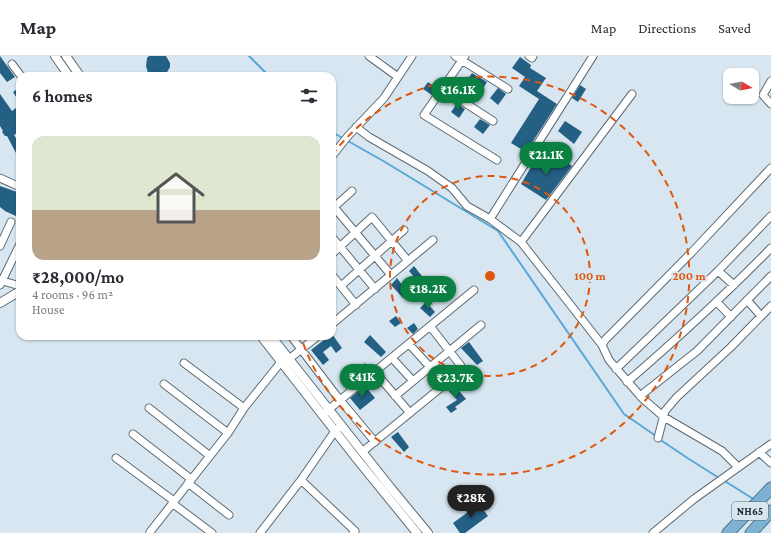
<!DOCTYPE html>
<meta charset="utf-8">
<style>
:root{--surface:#fff;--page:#f7f7f7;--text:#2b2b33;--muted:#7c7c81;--line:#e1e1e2;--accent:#0b8043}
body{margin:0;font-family:"Crimson Pro",serif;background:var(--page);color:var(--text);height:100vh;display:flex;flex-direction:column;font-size:15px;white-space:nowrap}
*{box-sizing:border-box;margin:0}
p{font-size:13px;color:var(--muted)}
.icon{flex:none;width:22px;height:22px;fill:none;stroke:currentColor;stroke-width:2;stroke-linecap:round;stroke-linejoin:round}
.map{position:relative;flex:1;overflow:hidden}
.side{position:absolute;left:16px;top:16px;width:320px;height:268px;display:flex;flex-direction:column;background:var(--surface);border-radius:12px;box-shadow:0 1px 3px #0004}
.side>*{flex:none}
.needle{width:26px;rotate:100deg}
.tools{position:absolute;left:723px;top:12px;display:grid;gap:8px}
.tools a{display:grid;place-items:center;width:36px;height:36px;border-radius:8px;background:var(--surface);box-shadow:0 1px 3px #0004;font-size:20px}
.price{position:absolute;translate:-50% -34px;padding:0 9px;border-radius:14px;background:var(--accent);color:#fff;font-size:13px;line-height:26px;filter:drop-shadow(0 1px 2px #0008)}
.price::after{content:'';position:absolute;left:50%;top:24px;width:12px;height:9px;margin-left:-6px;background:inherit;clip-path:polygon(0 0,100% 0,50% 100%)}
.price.selected{background:#222;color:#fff}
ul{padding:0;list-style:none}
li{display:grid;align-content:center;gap:8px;height:212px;padding:0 16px}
li span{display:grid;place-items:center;height:124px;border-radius:12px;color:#555}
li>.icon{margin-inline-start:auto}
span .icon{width:72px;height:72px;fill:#fffc;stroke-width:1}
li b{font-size:17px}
h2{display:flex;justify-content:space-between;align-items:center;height:48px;padding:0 16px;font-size:17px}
header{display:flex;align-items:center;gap:24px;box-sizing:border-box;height:56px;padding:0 20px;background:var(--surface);border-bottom:1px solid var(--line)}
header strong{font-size:19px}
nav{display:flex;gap:22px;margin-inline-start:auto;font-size:14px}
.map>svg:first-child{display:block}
</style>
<header>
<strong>Map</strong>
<nav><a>Map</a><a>Directions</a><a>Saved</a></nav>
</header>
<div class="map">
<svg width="771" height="477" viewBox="0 0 771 477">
<rect width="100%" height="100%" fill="#d7e6f0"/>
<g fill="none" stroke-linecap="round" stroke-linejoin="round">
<path stroke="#58a7d8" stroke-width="2" d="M249 0 269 20
M332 76 385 106 498 175 624 358 656 380
M659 383 689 403 719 422
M723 424 755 444
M760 447 768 453"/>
</g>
<path fill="#236084" d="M0 0 15 21 7 26 0 17Z
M149 0H166L170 7V11L166 18 163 20H153L148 17 146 10 147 2Z
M520 1 531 9 530 12 546 22 537 35 557 48 526 96 511 87 539 43 519 30 525 21 512 12Z
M472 17 487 26 481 35 466 26Z
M428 26 437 32 432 39 423 33Z
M580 29 586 33 578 46 572 42Z
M20 31V47L13 36Z
M498 32 506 38 498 49 490 42Z
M0 38 12 55 20 49V75L14 79 20 89V95L16 97 7 80H5L2 76 3 75 0 70Z
M457 48 465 53 459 62 451 56Z
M480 63 490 69 483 78 474 71Z
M565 65 582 76 574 88 558 75Z
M555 97 572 110 546 144 521 128 534 106 544 112Z
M0 130 17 136 16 138 20 139V157L18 161 5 155 0 151Z
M414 210 425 224 420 228 409 215Z
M397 222 408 237 403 242 391 229Z
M436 225 446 237 441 242 430 230Z
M426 246 435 256 430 261 420 252Z
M396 260 401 267 395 271 389 265Z
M414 267 418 273 413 278 407 272Z
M332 278 342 292 336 297 331 290 323 296 329 304 323 309 311 294 329 280H332Z
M370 279 386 296 381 301 364 286Z
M469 286 483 305 477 309 461 292Z
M365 307 370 313 364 318 358 312Z
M454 329 466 343 455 351 457 353 451 357 446 351 457 344 448 334Z
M365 330 375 342 360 354 350 342Z
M398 376 409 391 404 396 391 381Z
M479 448 488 460 465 477H460L453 467Z"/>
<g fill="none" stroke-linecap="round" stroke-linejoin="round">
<g stroke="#5d6a73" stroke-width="9">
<path id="minor" d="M369 0 398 21
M455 0 508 33
M465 0 424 59 497 104
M529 0 532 2 533 0
M12 8 21 20
M771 25 763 39 771 48
M442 32 493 65
M356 71 369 81 428 115 452 132 467 150 490 163 521 186 632 38
M332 100 348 80 384 42 412 0
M0 122 20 131
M334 151 391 219
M332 153 352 135
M490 163 593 0
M332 181 375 233
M521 186 602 289 609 304 642 342 664 361 722 395 738 411
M0 190 11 166
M332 198 372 161 408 205
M718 215 734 229
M332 219 356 249
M0 224 20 230
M0 229 20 188
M341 230 404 174
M747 244 761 260
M717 246 731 261
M332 268 433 184
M291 280 336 339 375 386
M409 288 430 311
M602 289 605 284 692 196 771 112
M392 302 413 325
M289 303 318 280
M184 307 244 352
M616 313 718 215 771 160
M375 316 410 357
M627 326C677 283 725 239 771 192
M164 328 228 377
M395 340 481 269
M640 340 697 295 771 220
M149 352 210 400
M322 359 474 234
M133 378 191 423
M658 382 665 355 677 341 731 291 771 250
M362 396 460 316 462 313 461 310 430 270
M759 396 771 407
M116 402 174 445
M301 424 355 475 353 477
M188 427 229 459
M172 447 212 477
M150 476 228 377 244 352 281 306
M260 477 301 424 335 375 339 372
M653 477 694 443 771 388"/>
</g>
<g stroke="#5d6a73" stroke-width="10">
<path id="tertiary" d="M55 0 69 20
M66 0 80 20
M0 247 20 235
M261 280 356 402 417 477
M271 280 390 431 428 477"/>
</g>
<g stroke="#497692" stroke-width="13">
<path id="trunk" d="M728 477 771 432
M751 477 771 455"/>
</g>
<use href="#minor" stroke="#fff" stroke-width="7"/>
<use href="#tertiary" stroke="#fff" stroke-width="8"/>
<use href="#trunk" stroke="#7eb2d3" stroke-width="11"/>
</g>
<g fill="none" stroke="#de570e" stroke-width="2" stroke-dasharray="7 5">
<circle cx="490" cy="220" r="100"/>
<path d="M332 99A199 199 0 1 1 301 281"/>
</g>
<g text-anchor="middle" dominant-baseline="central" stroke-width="4" stroke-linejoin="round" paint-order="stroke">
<rect fill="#d7e6f0" stroke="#5a6369" stroke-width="1" x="732" y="446" width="36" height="18" rx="3"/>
<g font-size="11" font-weight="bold" fill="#252b2f">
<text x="750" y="455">NH65</text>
</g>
</g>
<circle cx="490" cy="220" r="6" fill="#de570e" stroke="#d7e6f0" stroke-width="2"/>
<g font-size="12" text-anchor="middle" font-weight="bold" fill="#de570e" stroke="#d7e6f0" stroke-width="4" stroke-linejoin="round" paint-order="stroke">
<text x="590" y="224">100 m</text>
<text x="689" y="224">200 m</text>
</g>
</svg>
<div class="tools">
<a><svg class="needle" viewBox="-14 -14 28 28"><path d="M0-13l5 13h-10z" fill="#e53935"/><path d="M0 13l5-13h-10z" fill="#7c7c81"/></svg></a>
</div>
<b class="price" style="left:458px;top:55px">₹16.1K</b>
<b class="price" style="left:546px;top:120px">₹21.1K</b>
<b class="price" style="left:428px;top:254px">₹18.2K</b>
<b class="price" style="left:362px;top:342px">₹41K</b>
<b class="price" style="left:455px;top:343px">₹23.7K</b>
<b class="price selected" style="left:471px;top:463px">₹28K</b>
<section class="side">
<h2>6 homes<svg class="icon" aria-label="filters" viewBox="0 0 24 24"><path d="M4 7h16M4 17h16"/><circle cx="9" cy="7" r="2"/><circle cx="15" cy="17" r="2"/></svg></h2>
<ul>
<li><span style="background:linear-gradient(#dfe7d0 60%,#b9a48a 0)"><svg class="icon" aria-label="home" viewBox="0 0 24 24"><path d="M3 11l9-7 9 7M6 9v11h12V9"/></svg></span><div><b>₹28,000/mo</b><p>4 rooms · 96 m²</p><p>House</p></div></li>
</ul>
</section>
</div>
